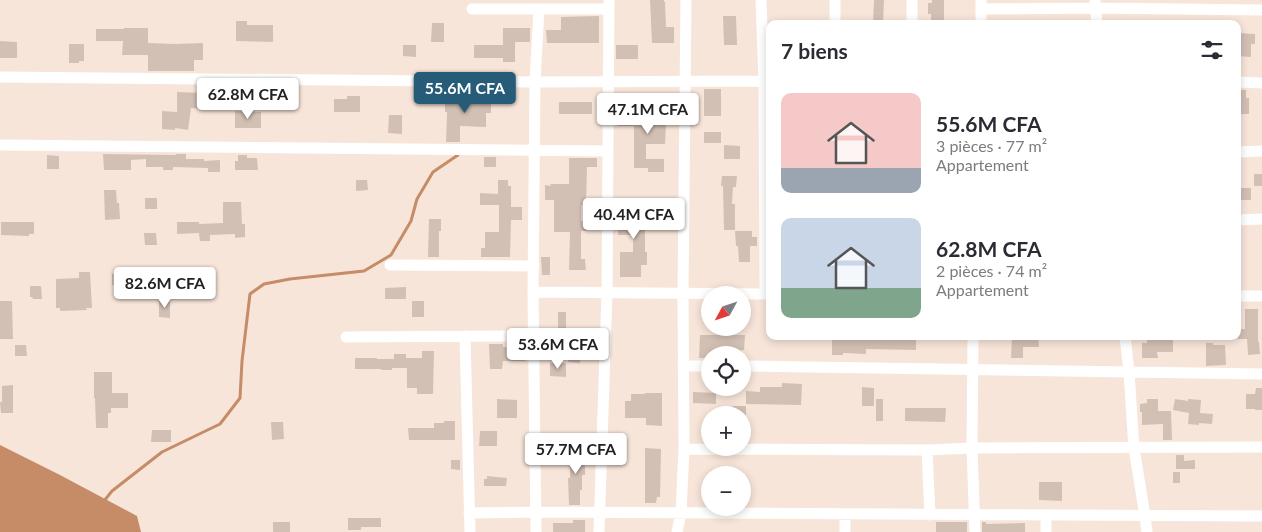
<!DOCTYPE html>
<html lang="fr">
<meta charset="utf-8">
<style>
:root{--surface:#fff;--page:#f7f7f7;--text:#2b2b33;--muted:#7c7c81;--accent:#265c77}
body{margin:0;font-family:Lato,sans-serif;background:var(--page);color:var(--text);height:100vh;display:flex;flex-direction:column;font-size:19px;white-space:nowrap}
*{box-sizing:border-box;margin:0}
p{font-size:16px;color:var(--muted)}
.icon{flex:none;width:28px;height:28px;fill:none;stroke:currentColor;stroke-width:2;stroke-linecap:round;stroke-linejoin:round}
.map{position:relative;flex:1;overflow:hidden}
.drawer{position:absolute;left:766px;top:20px;width:475px;height:320px;display:flex;flex-direction:column;background:var(--surface);border-radius:10px;box-shadow:0 2px 8px #0003}
.drawer>*{flex:none}
.needle{width:32px;rotate:230deg}
.tools{position:absolute;left:701px;top:286px;display:grid;gap:10px}
.tools a{display:grid;place-items:center;width:50px;height:50px;border-radius:50%;background:var(--surface);box-shadow:0 2px 8px #0003;font-size:25px}
.price{position:absolute;translate:-50% -42px;padding:0 11px;border-radius:5px;background:#fff;color:#222;font-size:16px;line-height:32px;filter:drop-shadow(0 1px 2px #0008)}
.price::after{content:'';position:absolute;left:50%;top:30px;width:15px;height:11px;margin-left:-8px;background:inherit;clip-path:polygon(0 0,100% 0,50% 100%)}
.price.active{background:var(--accent);color:#fff}
ul{padding:0;list-style:none}
li{display:flex;align-items:center;gap:15px;height:125px;padding:0 15px}
li span{display:grid;place-items:center;flex:none;width:140px;height:100px;border-radius:10px;color:#555}
li>.icon{margin-inline-start:auto}
span .icon{width:60px;height:60px;fill:#fffc;stroke-width:1}
li b{font-size:21px}
h2{display:flex;justify-content:space-between;align-items:center;height:60px;padding:0 15px;font-size:21px}
.map>svg:first-child{display:block}
</style>
<div class="map">
<svg width="1262" height="532" viewBox="0 0 1262 532">
<rect width="100%" height="100%" fill="#f8e5d9"/>
<path fill="#c58c67" d="M0 445 60 475 137 516 141 532H0Z"/>
<g fill="none" stroke-linecap="round" stroke-linejoin="round">
<path stroke="#c58c67" stroke-width="3" d="M104 501 112 491 162 452 220 424 240 398 242 361 250 294 264 284 290 279 364 271 391 255 411 221 417 199 433 172 458 155"/>
</g>
<path fill="#d3c0b5" d="M650 0H664V2H665L666 27H674V43H652Z
M874 0H884L883 24H873Z
M932 0H944V24H931V14H928V3H932Z
M599 16V43H547L546 30H561V17Z
M723 16H736L737 45H724Z
M236 21H247V25H273V42L236 41Z
M432 23H444V42H431Z
M124 28H148V43L174 44 203 43V60H194V71H148V55H122L123 41H96V29H124Z
M503 28H530V42H515V62H503V58H474V45H503Z
M1238 33 1255 34V44H1251V57L1238 56Z
M0 41 17 42V58H0Z
M69 44H84V61H79V63H69Z
M403 45H416V57L403 56Z
M616 45H638V59H616Z
M704 89H721V116H704Z
M1239 90H1246V98H1249V114H1239Z
M177 92 205 93V109L191 108 188 130 175 128V130L162 129V111L177 112Z
M445 95 491 96V113H486V127L460 126V142H446L447 112H445Z
M347 96H360V112H334V99H347Z
M559 102H592V114H559Z
M651 103H667L665 144H646V159H664V172H648V168H634V126H618L619 115 651 116Z
M235 111 261 112V128H235Z
M389 115H402V134L388 133Z
M704 132H721V143H704Z
M724 145 740 146V159H724Z
M103 154 176 155V154H186V159H204V161L220 160V172H208V168L173 167V170H163V167H146V159L131 160V170H104Z
M47 155 59 156V169H47Z
M238 155H247V158H257L258 170H235V161H238Z
M484 157H496V167H484Z
M569 158H597V167H587L586 205H581V221H587V231H581V259H585L586 270H569L570 232H554V200H545V185L551 186 550 184H569Z
M1254 174H1262V186H1254Z
M722 176H737L736 187H733L732 204H735V230H724L723 186H721Z
M356 180H367L368 190 356 191Z
M498 180H508V186H511V207H522V220H511L510 257H481V248H485V232H499V205H480V193L498 194Z
M1238 188H1251V200H1238Z
M104 190H116L117 203H119L120 219 105 220Z
M145 198H157V209H145Z
M633 201H645V252H647V265H641V277H620V252H633V235H618L619 212H633Z
M223 202H241L242 224H245V237L235 238V234L210 235V241H200L199 233 177 234V222H199V224L223 223Z
M429 219H441V231H439V257H428Z
M1 222H34V234H29V236L1 235Z
M735 231H752V237H757V246H750V262H739L738 246H736Z
M144 233H156L157 245H145Z
M541 257H550V275H542Z
M79 272H90L92 308H86L87 310 60 311V308H56V279L79 278Z
M112 274H127L128 285H112Z
M141 285H156L155 299H141Z
M30 286H41L42 299H33L32 297H30Z
M406 287V299H385V288Z
M0 301H12L13 339H0Z
M159 301H170V318L159 317Z
M412 301H424V317H412Z
M1245 309H1258V342H1259L1260 354 1248 355 1247 339H1238V329H1245Z
M558 312H566V334H558Z
M568 335 587 336V350H581L580 363 568 362Z
M700 335H745L744 350H741V353H733V350L716 349V355H710V358H699Z
M848 336 891 337V336H916V350L866 349V354L843 353V355H832V338H848Z
M1025 336H1038L1039 347H1023V358H1011L1012 338H1025Z
M1147 336H1161V340H1173V352H1157L1158 358H1142V343H1147Z
M1206 343H1213V345H1225L1226 365 1206 366Z
M489 344H503V347H525V361H503L502 369H490Z
M15 345H26L27 356H15Z
M422 351H434L433 394H417V388H407V368H392V370H381V369H355V358H377V359H394V354H406V358H422Z
M550 363H566V377L550 376Z
M94 372H112V393H128V408H111V413H108V428H96L95 398H94Z
M782 383 802 384 801 405 746 404V391L760 392V387H782Z
M13 385V413H1L0 402H2V386Z
M862 387 874 388V406H862Z
M1256 388H1262V410H1255V409H1246V394H1255Z
M693 392 716 393V404L693 403Z
M645 393H662V426L646 425V418H625V401H631V394H645Z
M497 399 517 400V418H497Z
M876 399H883V421H876Z
M1147 399H1158V411H1171L1172 440H1163V424L1142 425V412H1140V404L1147 403Z
M1175 399 1188 401V399L1201 400 1200 413 1213 414 1212 424 1199 423V425L1188 424 1189 413 1173 410Z
M732 406H746V415H718L719 408H732Z
M905 408H946L945 422 905 421Z
M444 421H455V440H409L408 428H434V423H444Z
M271 422H283L284 439 272 440Z
M152 430H171V442H151Z
M480 431H497V446H479Z
M645 448 661 449 660 497H657L656 503H645Z
M570 449H585V475H582V490H580V505H569L568 478H570Z
M1176 455H1184V461L1195 460V469H1176Z
M451 460H460V470L451 469Z
M1173 472H1180V483H1173Z
M487 476 507 478 506 486H484V479H487Z
M1039 482H1062V501L1039 500Z
M348 518H381V527H361V530H348Z
M573 520H585V532H553V523H573Z
M273 522H290V532H273Z
M936 522H967V532H936Z
M982 522H986V524L1025 523V532H982Z"/>
<g fill="none" stroke-linecap="round" stroke-linejoin="round">
<path stroke="#fff" stroke-width="11" d="M761 0 764 81 765 294
M912 0V24
M1095 0 1097 24
M472 9H609
M981 9 1096 8 1262 10
M835 24V0
M981 24V0
M0 77 535 82 770 81
M1238 82 1262 83
M0 145 607 151
M1238 152 1262 151
M1238 220 1262 219
M390 265 534 266
M533 292 770 294
M1238 296H1262
M465 336 470 532
M973 336 972 448 975 532
M1125 336 1129 372 1134 448 1145 516 1147 532
M346 337 533 336
M683 366H710
M742 366 1262 374
M684 449 927 450 972 448 1262 447
M927 450 930 515
M469 513 535 512 1262 516
M1046 515V532
M536 532 533 292 535 82 539 9
M599 532 607 293 609 0
M677 532 681 513 684 449 683 293 686 0
M845 532V514"/>
</g>
</svg>
<div class="tools">
<a><svg class="needle" viewBox="-14 -14 28 28"><path d="M0-13l5 13h-10z" fill="#e53935"/><path d="M0 13l5-13h-10z" fill="#7c7c81"/></svg></a>
<a><svg class="icon" aria-label="locate" viewBox="0 0 24 24"><circle cx="12" cy="12" r="6"/><path d="M12 2v4M12 18v4M2 12h4M18 12h4"/></svg></a>
<a>+</a>
<a>−</a>
</div>
<b class="price active" style="left:465px;top:114px">55.6M CFA</b>
<b class="price" style="left:248px;top:120px">62.8M CFA</b>
<b class="price" style="left:648px;top:135px">47.1M CFA</b>
<b class="price" style="left:634px;top:240px">40.4M CFA</b>
<b class="price" style="left:165px;top:309px">82.6M CFA</b>
<b class="price" style="left:558px;top:370px">53.6M CFA</b>
<b class="price" style="left:576px;top:475px">57.7M CFA</b>
<section class="drawer">
<h2>7 biens<svg class="icon" aria-label="filters" viewBox="0 0 24 24"><path d="M4 7h16M4 17h16"/><circle cx="9" cy="7" r="2"/><circle cx="15" cy="17" r="2"/></svg></h2>
<ul>
<li><span style="background:linear-gradient(#f6c9c9 75%,#9aa5b1 0)"><svg class="icon" aria-label="home" viewBox="0 0 24 24"><path d="M3 11l9-7 9 7M6 9v11h12V9"/></svg></span><div><b>55.6M CFA</b><p>3 pièces · 77 m²</p><p>Appartement</p></div></li>
<li><span style="background:linear-gradient(#c9d6e8 70%,#7fa58c 0)"><svg class="icon" aria-label="home" viewBox="0 0 24 24"><path d="M3 11l9-7 9 7M6 9v11h12V9"/></svg></span><div><b>62.8M CFA</b><p>2 pièces · 74 m²</p><p>Appartement</p></div></li>
</ul>
</section>
</div>
